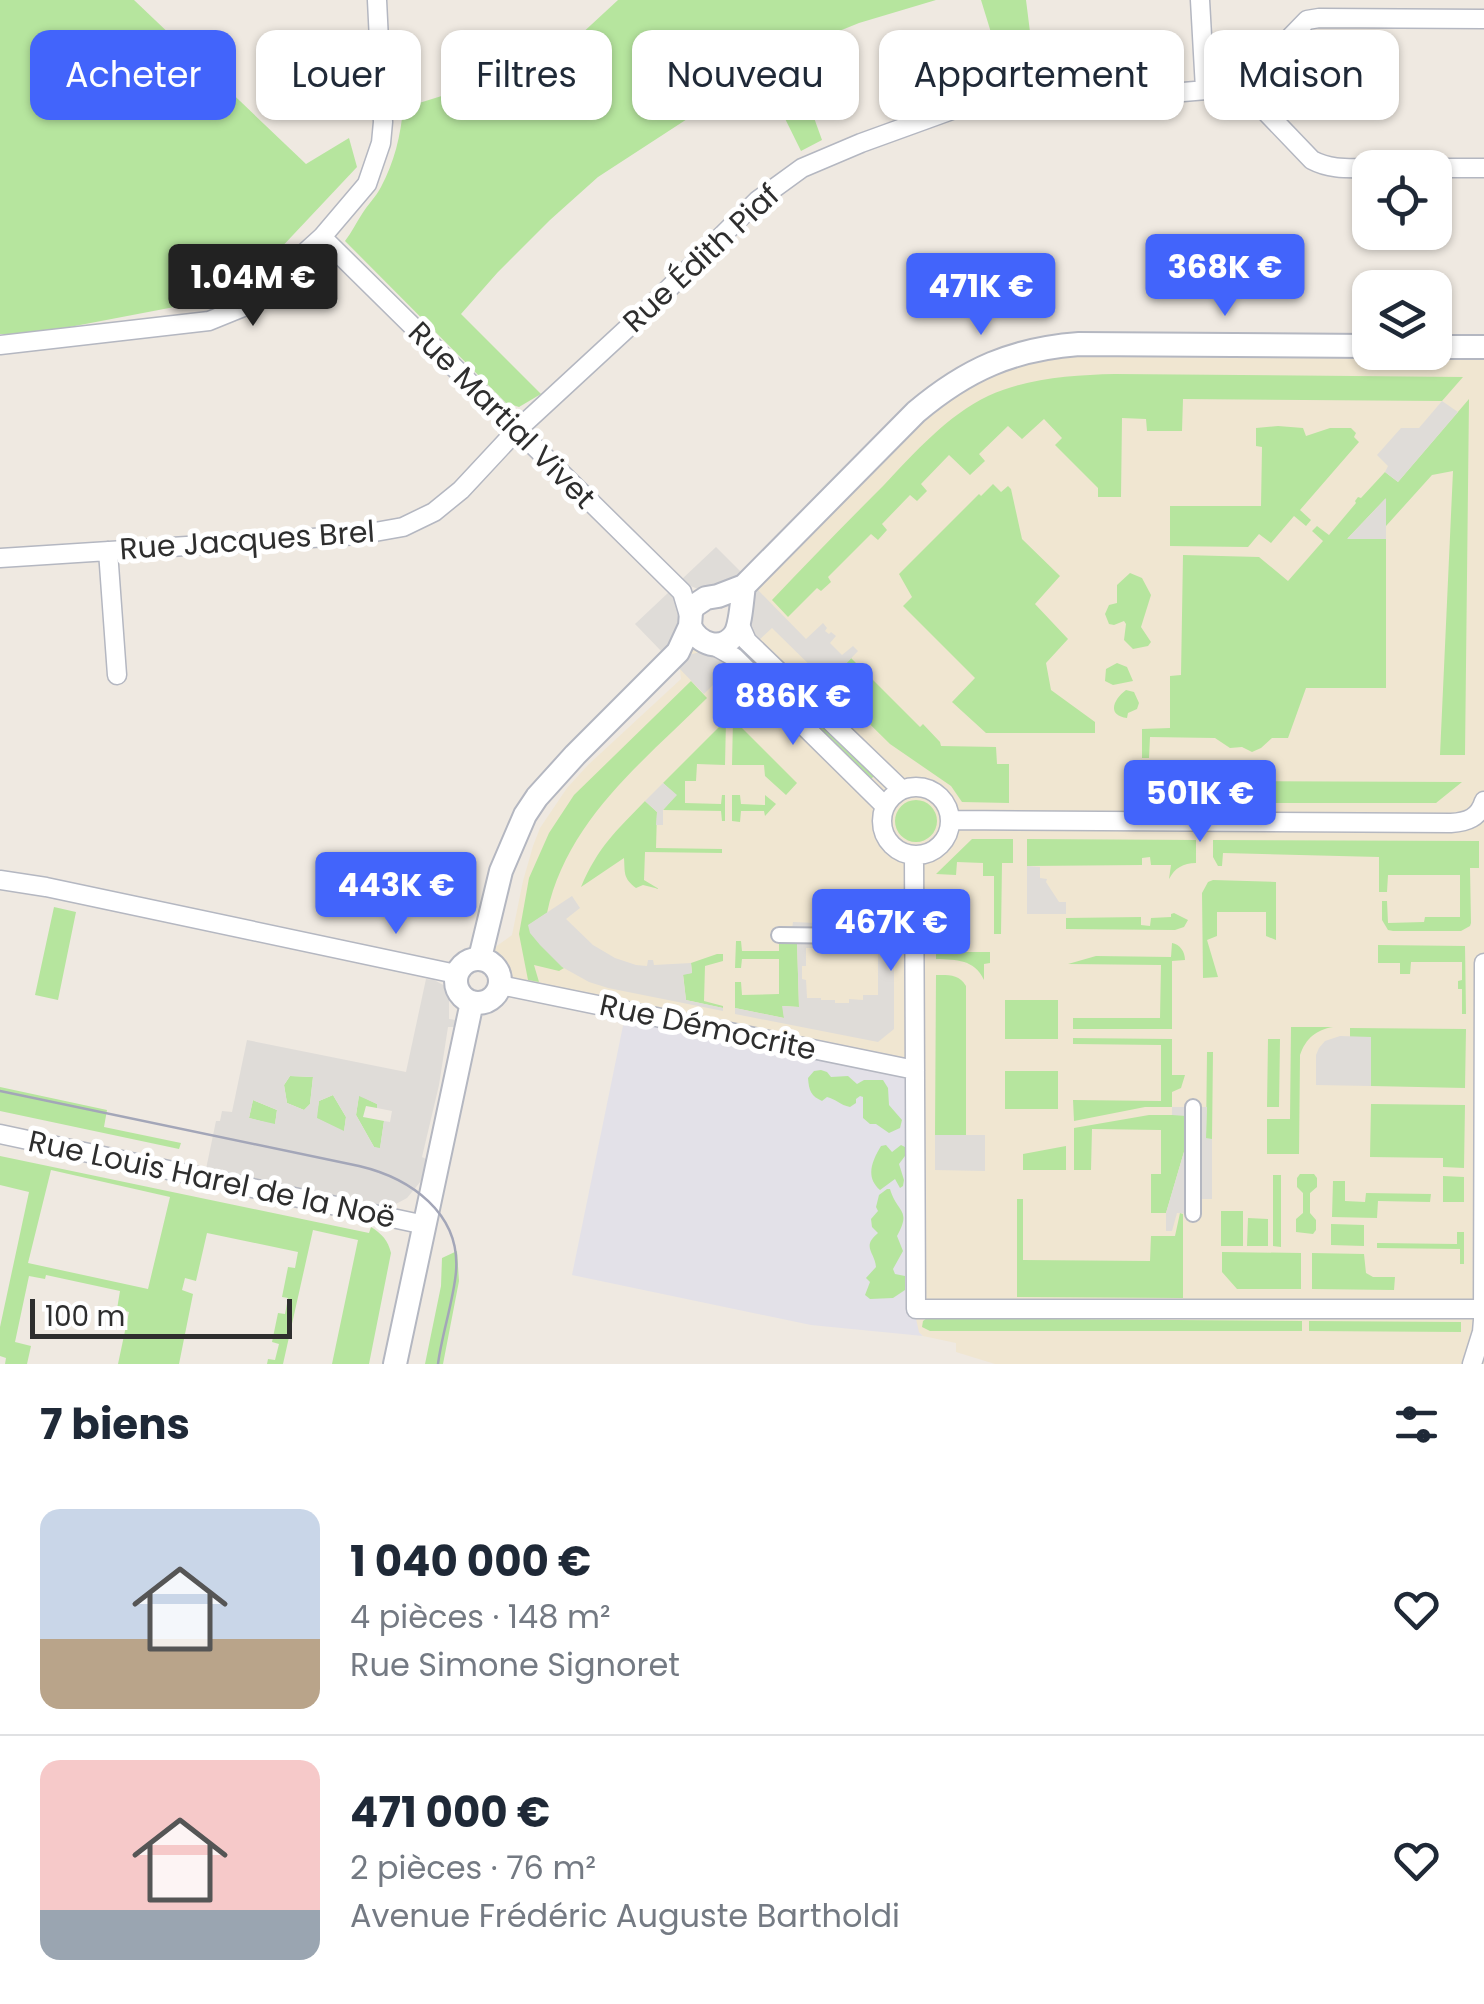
<!DOCTYPE html>
<html lang="fr">
<meta charset="utf-8">
<style>
:root{--surface:#fff;--page:#f2f2f3;--text:#1f2937;--muted:#747a83;--line:#e0e1e3;--accent:#4264fb}
body{margin:0;font-family:Poppins,sans-serif;background:var(--page);color:var(--text);height:100vh;display:flex;flex-direction:column;font-size:38px;white-space:nowrap}
*{box-sizing:border-box;margin:0}
p{font-size:32px;color:var(--muted)}
.icon{flex:none;width:55px;height:55px;fill:none;stroke:currentColor;stroke-width:2;stroke-linecap:round;stroke-linejoin:round}
.map{position:relative;height:1364px;overflow:hidden}
.details{display:flex;flex-direction:column;background:var(--surface);flex:1}
.details>*{flex:none}
.guide{position:absolute;left:30px;top:30px;width:1425px;height:90px;display:flex;gap:20px}
.fabs{position:absolute;left:1352px;top:150px;display:grid;gap:20px}
.fabs a{display:grid;place-items:center;width:100px;height:100px;border-radius:20px;background:var(--surface);box-shadow:0 2px 8px #0004;font-size:50px}
.scale{position:absolute;left:30px;bottom:25px;width:262px;box-sizing:border-box;padding-left:10px;border:5px solid #2e2e2e;border-top:0;font-size:28px;line-height:35px;white-space:nowrap;color:#2e2e2e;-webkit-text-stroke:8px #fff;paint-order:stroke}
.price{position:absolute;translate:-50% -85px;padding:0 22px;border-radius:10px;background:var(--accent);color:#fff;font-size:32px;line-height:65px;filter:drop-shadow(0 2px 5px #0008)}
.price::after{content:'';position:absolute;left:50%;top:60px;width:30px;height:22px;margin-left:-15px;background:inherit;clip-path:polygon(0 0,100% 0,50% 100%)}
.price.on{background:#222;color:#fff}
ul{padding:0;list-style:none}
li{display:flex;align-items:center;gap:30px;height:250px;padding:0 40px}
li+li{border-top:2px solid var(--line)}
li span{display:grid;place-items:center;flex:none;width:280px;height:200px;border-radius:20px;color:#555}
li>.icon{margin-inline-start:auto}
span .icon{width:120px;height:120px;fill:#fffc;stroke-width:1}
li b{font-size:42px}
h2{display:flex;justify-content:space-between;align-items:center;height:120px;padding:0 40px;font-size:42px}
.chip{padding:0 35px;border-radius:20px;background:var(--surface);box-shadow:0 2px 8px #0004;font-size:35px;line-height:90px}
.chip.on{background:var(--accent);color:#fff}
.map>svg:first-child{display:block}
</style>
<div class="map">
<svg width="1484" height="1364" viewBox="0 0 1484 1364">
<rect width="100%" height="100%" fill="#efe9e1"/>
<path fill="#e3e1e8" d="M626 1011 915 1070 919 1332 923 1336 811 1325 572 1275Z"/>
<path fill="#f0e6d1" d="M1484 347V1364H995L956 1352V1343L923 1336 919 1332 916 1319 914 1070 500 985 498 969 493 964 480 958 512 935 523 881 533 846 540 828 567 788 588 765 681 679 678 652 706 643 735 657 748 643 744 586 916 412 1022 352H1435Z"/>
<path fill="#b6e59e" fill-rule="evenodd" d="M0 0H134L306 164 349 138 357 167 245 286 211 300 33 334H0Z
M618 0H936L859 23 790 51 822 140 801 151 763 74 724 95 598 177 550 220 498 272 461 314 541 394 519 407 506 403 345 241C352 232 356 223 362 214 368 204 376 197 381 187 394 163 401 135 403 108L551 62Z
M981 0H1026L1031 40 1041 76 1005 78Z
M1115 374 1463 377 1442 401 1183 399 1182 431H1147L1146 419 1122 418 1121 497H1098V488L1055 445 1062 438 1044 419 1022 439 1008 426 979 454 985 461 970 475 949 455 921 484 927 491 917 501 910 495 882 524 887 530 878 540 871 534 828 577 831 582 821 591 817 588 788 617 772 600C809 561 846 523 884 485 914 453 948 415 988 396 1028 378 1072 375 1115 374Z
M1469 399 1465 755H1440L1453 471 1432 475 1386 526 1385 499 1348 538 1386 539V688H1306L1288 738H1272L1261 748 1252 752 1242 747 1230 748 1215 738 1150 737 1149 758H1142V729L1170 728V676L1181 675 1183 555 1259 557 1288 581 1323 541 1312 531 1317 526 1329 535 1356 503 1355 501 1358 497 1361 498 1385 472 1398 482Z
M1278 426 1303 428 1306 436 1330 428H1351L1356 433 1354 437 1359 442 1300 510 1311 520 1306 526 1294 516 1271 543 1259 534 1248 547 1170 546V506H1261L1262 447 1256 446V428Z
M993 484 1001 492 1008 486 1011 489 1022 539 1060 576 1035 604 1068 639 1046 663 1051 690 1095 722V733H986L952 702 975 678 903 606 912 597 899 574 979 494 981 496Z
M1130 573 1142 578 1151 595 1141 627 1151 642 1148 646 1133 649 1124 640 1126 624 1124 621 1114 625 1109 624 1105 614 1109 605 1117 603V585Z
M758 658 876 774 868 782 750 666Z
M851 658 920 727 923 724 940 742 941 746 996 747 997 764H1009V803L962 802 951 786 890 744 828 683Z
M1117 663 1127 667 1133 681 1113 685 1105 681 1106 669Z
M691 681 707 698C643 762 567 820 547 913L529 925 564 968 559 971 534 965 539 982 528 980 519 934 529 878 549 833 574 795Z
M1126 690 1134 692 1139 703 1137 709 1128 713 1127 718C1106 715 1114 699 1126 690Z
M733 719 797 783 786 795 765 776 764 765H732Z
M726 720 725 765 697 764 696 781H685V803L721 804 722 795H725V821H722L721 811 663 810 676 795 663 783Z
M1170 770 1171 781 1462 782 1436 803H1158V782Z
M732 795H740L741 804 765 805V795L776 804 765 816 764 811H741L740 822 732 821Z
M895 821a21 21 0 1 1 42 0a21 21 0 1 1-42 0Z
M645 801 657 812 656 848 722 849V853L645 852 644 880 659 889 643 885 636 888C623 878 625 873 624 858L581 887C598 847 616 831 645 801Z
M972 839H1013V863H1002L1001 934H994V876H983V863L957 862 956 875 936 874Z
M1027 839 1196 840V863C1183 863 1175 868 1169 879L1171 865H1151L1150 857 1142 858V865L1027 866Z
M1213 840 1479 841V868H1470L1471 923 1470 926 1461 931H1393L1388 930 1382 920V901H1387L1388 923 1424 922 1425 917H1460V875H1388L1387 892H1379V857L1223 853 1222 866H1218L1213 857Z
M1213 880 1276 882V940L1266 936V912H1217V936L1207 940 1218 977 1203 978 1202 893 1208 882Z
M54 907 76 912 58 1000 35 995Z
M1174 913 1188 920 1184 927 1175 930 1066 929V918L1141 917V925L1150 926 1151 918 1171 917V914Z
M736 941H741L742 951H779V942H797L799 1007 783 1006 784 1018 735 1008V982H741L742 995 779 994V959H742L741 968H735Z
M1172 943C1180 944 1185 952 1185 960L1172 961V1029H1073V1018H1160L1161 965 1068 964 1096 956 1171 957Z
M1378 945 1465 946 1466 1014H1462V989H1458V981L1462 980V962H1411L1410 974H1400V963H1378Z
M936 952H990V963L984 964V980C974 959 957 960 936 959Z
M717 954H723V961L705 966 704 1001 723 1006V1008L686 1000 683 974 692 973 691 963Z
M936 975C949 975 959 974 966 986V1135H935Z
M1005 1000H1058V1039H1005Z
M1291 1027H1333C1316 1030 1306 1038 1300 1055L1299 1154H1267V1119H1290Z
M1350 1028 1466 1029 1465 1088 1371 1086V1038L1350 1037Z
M1073 1038 1172 1039V1075H1185L1181 1088 1172 1092V1107H1145L1074 1121 1073 1100 1161 1101V1045L1073 1044Z
M1268 1039H1280L1279 1107H1267Z
M1207 1052H1213L1212 1139H1206Z
M821 1070 827 1072 831 1077 848 1076 857 1084 864 1080H883L888 1088 889 1105 902 1120 900 1128 889 1133 876 1124H870L863 1118V1097L860 1096 856 1099V1103L850 1107C840 1105 836 1099 827 1097L822 1101C811 1096 809 1091 808 1078L814 1071Z
M1005 1071H1058V1109H1005Z
M290 1076 313 1077 310 1104 304 1110 287 1103 284 1085Z
M0 1087 107 1110 104 1127 181 1143 179 1149 0 1111Z
M333 1095 346 1117 344 1132 316 1118 319 1101Z
M359 1095 377 1104V1108L366 1106 363 1117 384 1121 380 1149 374 1147 356 1115Z
M253 1100 277 1110 275 1125 249 1118Z
M1371 1104 1465 1105 1464 1168 1443 1167V1158L1370 1157Z
M1149 1115H1186V1145L1166 1213H1151V1174H1161V1130L1092 1129 1091 1170H1074V1128Z
M886 1145 892 1152 901 1145 905 1147V1156L899 1164 904 1180 903 1186 900 1188 895 1179 880 1190C865 1177 872 1161 881 1146Z
M1066 1146V1170H1023V1154Z
M0 1156 369 1233 371 1227C382 1234 388 1240 391 1253L369 1364H332L358 1240 313 1230 283 1364H267L268 1359 275 1360 279 1344 272 1342 278 1313 285 1314 288 1298 282 1297 288 1267 295 1268 298 1252 207 1233 196 1281 185 1278 182 1290 193 1294 179 1364H118L129 1312 117 1309 120 1291 46 1275 45 1279 29 1276 15 1342 31 1346 27 1364H5L6 1358 0 1356V1327L29 1192 0 1185ZM51 1170 170 1197 148 1289 28 1263Z
M1300 1174H1314L1317 1178V1187L1310 1193V1213L1316 1220V1230L1313 1234 1296 1232V1219L1303 1213V1193L1297 1187V1178Z
M1273 1175H1281V1247L1273 1246Z
M1443 1176 1464 1177V1202H1443Z
M1333 1181H1345V1201L1365 1202 1366 1193 1431 1194 1430 1202 1378 1201 1377 1218 1332 1217Z
M887 1189H890C897 1213 912 1209 897 1236L903 1251 893 1269 895 1274 905 1276V1290L893 1298 870 1299 865 1295 870 1282 866 1278 876 1267C875 1252 861 1247 878 1233L872 1227 871 1219 878 1211 876 1207 879 1195Z
M1017 1199H1023V1260L1150 1261 1151 1236H1175L1180 1213 1183 1214V1298L1017 1297Z
M1221 1211H1243V1246H1221Z
M1248 1218 1268 1219V1246H1247Z
M1331 1224 1364 1225V1246L1331 1245Z
M1457 1232H1464V1264H1460V1249L1377 1248V1243L1457 1244Z
M457 1251 459 1281 443 1364H425L441 1286 442 1258Z
M1222 1252 1301 1253V1289H1237L1222 1272Z
M1312 1253 1364 1254 1366 1273 1373 1277H1395L1394 1290 1312 1289Z
M927 1318 1302 1321V1331H930L922 1327 923 1321Z
M1309 1321 1461 1322V1332L1309 1331Z"/>
<path fill="#dfdcd8" fill-rule="evenodd" d="M1442 401 1458 412 1398 482 1385 472 1388 466 1377 455 1401 428H1419Z
M1386 498V539H1347Z
M716 547 743 574 735 581 701 590 685 584 681 580Z
M756 588 806 639 823 623 827 628 825 631 829 634 831 632 836 636 830 643 842 655 853 646 858 651 828 683 772 628 758 641 750 632 746 604Z
M669 592 677 600 683 618 679 635 663 653 635 624Z
M705 651 737 661 704 694 677 666 692 654Z
M663 783 677 795 663 810V825H656L657 812 645 801Z
M1027 866 1040 867V878L1047 879 1046 882 1059 902H1066V914H1027Z
M572 896 580 908 566 919 593 945 615 958 636 965 647 966 648 960H653L654 965 691 963 692 973 683 975 686 1000 723 1008V1011L608 988 589 982 562 967 540 945 530 933 528 925Z
M793 922 817 923V930H840L841 923H894V1029L878 1042 735 1014V1008L784 1018 782 1006 799 1007 797 942H779V929H792ZM865 934 878 935V995H863V1000L849 999V1003H835V1000H821V998H807L806 980 802 979V966H806V948H821V945H834L835 943 864 945Z
M426 979 434 980 449 988 453 999 449 1000V1019L456 1020V1027H448L439 1085 422 1157 426 1159 421 1181 407 1198 394 1205H380L206 1169 216 1121H220L222 1111 232 1112 247 1040 406 1072ZM290 1076 313 1077 310 1104 304 1110 287 1103 284 1085ZM333 1095 346 1117 344 1131 317 1118 319 1101ZM359 1096 377 1104V1108L392 1111 390 1122 384 1121 380 1148 374 1147 356 1115ZM253 1100 277 1110 275 1124 249 1118Z
M1340 1036 1371 1037V1086L1316 1085V1055L1319 1048 1325 1041Z
M1172 1107H1207L1206 1138 1212 1139V1199H1201V1214L1177 1213 1172 1231H1166V1213L1186 1145V1116L1172 1115Z
M935 1135H985V1171L935 1170Z"/>
<g fill="none" stroke-linecap="round" stroke-linejoin="round">
<g stroke="#b4b7c1" stroke-width="18">
<path id="pedestrian" d="M779 935 856 936V929H894
M1193 1107V1214"/>
</g>
<g stroke="#b4b7c1" stroke-width="21">
<path id="minor" d="M1200 0 1205 89
M1242 87 1307 20 1319 18 1484 19
M1435 168H1484
M322 237 682 592 690 619
M0 345 209 321 246 306 322 237 367 184 381 143 383 122 377 0
M108 551 117 675
M0 558 358 535 403 527 434 512 461 490 516 431 646 311 758 200 802 168 861 143 988 97 1021 92H1183L1242 87 1312 160C1331 170 1349 168 1370 168
M739 623 747 641 902 790
M713 645 734 657 885 806
M882 821a34 34 0 1 1 68 0a34 34 0 1 1-68 0Z
M950 820 1451 823C1467 822 1479 818 1484 801
M914 855 916 1309H1484
M0 880 46 887 456 974
M500 985 915 1070
M0 1134 425 1225
M1472 1364 1482 1332 1483 1320 1484 963"/>
</g>
<g stroke="#b4b7c1" stroke-width="26">
<path id="tertiary" d="M1435 347H1484
M690 626C698 644 722 653 735 634 741 624 742 598 744 586
M480 958 501 871 525 815 537 797 575 755 678 652 690 626 691 612 694 606 706 598 718 596 744 586 916 412C967 369 1013 349 1079 344L1370 346
M456 981a22 22 0 1 1 44 0a22 22 0 1 1-44 0Z
M395 1364 472 1002"/>
</g>
<use href="#pedestrian" stroke="#fff" stroke-width="14"/>
<use href="#minor" stroke="#fff" stroke-width="18"/>
<use href="#tertiary" stroke="#fff" stroke-width="22"/>
<path stroke="#a3a6b8" stroke-width="2.5" d="M0 1091 359 1166C410 1178 461 1213 456 1272 453 1303 442 1333 438 1364"/>
</g>
<g text-anchor="middle" dominant-baseline="central" stroke-width="10" stroke-linejoin="round" paint-order="stroke">
<g font-size="30" fill="#2e2e2e" stroke="#fff">
<text transform="translate(701 258) rotate(-43)">Rue Édith Piaf</text>
<text transform="translate(502 415) rotate(45)">Rue Martial Vivet</text>
<text transform="translate(247 540) rotate(-4)">Rue Jacques Brel</text>
<text transform="translate(708 1027) rotate(12)">Rue Démocrite</text>
<text transform="translate(212 1179) rotate(12)">Rue Louis Harel de la Noë</text>
</g>
</g>
</svg>
<div class="fabs">
<a><svg class="icon" aria-label="locate" viewBox="0 0 24 24"><circle cx="12" cy="12" r="6"/><path d="M12 2v4M12 18v4M2 12h4M18 12h4"/></svg></a>
<a><svg class="icon" aria-label="layers" viewBox="0 0 24 24"><path d="M12 4l9 5-9 5-9-5zM3 14l9 5 9-5"/></svg></a>
</div>
<div class="scale">100 m</div>
<b class="price" style="left:1225px;top:319px">368K €</b>
<b class="price on" style="left:253px;top:329px">1.04M €</b>
<b class="price" style="left:981px;top:338px">471K €</b>
<b class="price" style="left:793px;top:748px">886K €</b>
<b class="price" style="left:1200px;top:845px">501K €</b>
<b class="price" style="left:396px;top:937px">443K €</b>
<b class="price" style="left:891px;top:974px">467K €</b>
<div class="guide">
<a class="chip on">Acheter</a>
<a class="chip">Louer</a>
<a class="chip">Filtres</a>
<a class="chip">Nouveau</a>
<a class="chip">Appartement</a>
<a class="chip">Maison</a>
</div>
</div>
<section class="details">
<h2>7 biens<svg class="icon" aria-label="filters" viewBox="0 0 24 24"><path d="M4 7h16M4 17h16"/><circle cx="9" cy="7" r="2"/><circle cx="15" cy="17" r="2"/></svg></h2>
<ul>
<li><span style="background:linear-gradient(#c9d6e8 65%,#b9a48a 0)"><svg class="icon" aria-label="home" viewBox="0 0 24 24"><path d="M3 11l9-7 9 7M6 9v11h12V9"/></svg></span><div><b>1 040 000 €</b><p>4 pièces · 148 m²</p><p>Rue Simone Signoret</p></div><svg class="icon" aria-label="heart" viewBox="0 0 24 24"><path d="M12 20l-8-8c-3-5 5-10 8-4 3-6 11-1 8 4z"/></svg></li>
<li><span style="background:linear-gradient(#f6c9c9 75%,#9aa5b1 0)"><svg class="icon" aria-label="home" viewBox="0 0 24 24"><path d="M3 11l9-7 9 7M6 9v11h12V9"/></svg></span><div><b>471 000 €</b><p>2 pièces · 76 m²</p><p>Avenue Frédéric Auguste Bartholdi</p></div><svg class="icon" aria-label="heart" viewBox="0 0 24 24"><path d="M12 20l-8-8c-3-5 5-10 8-4 3-6 11-1 8 4z"/></svg></li>
</ul>
</section>
